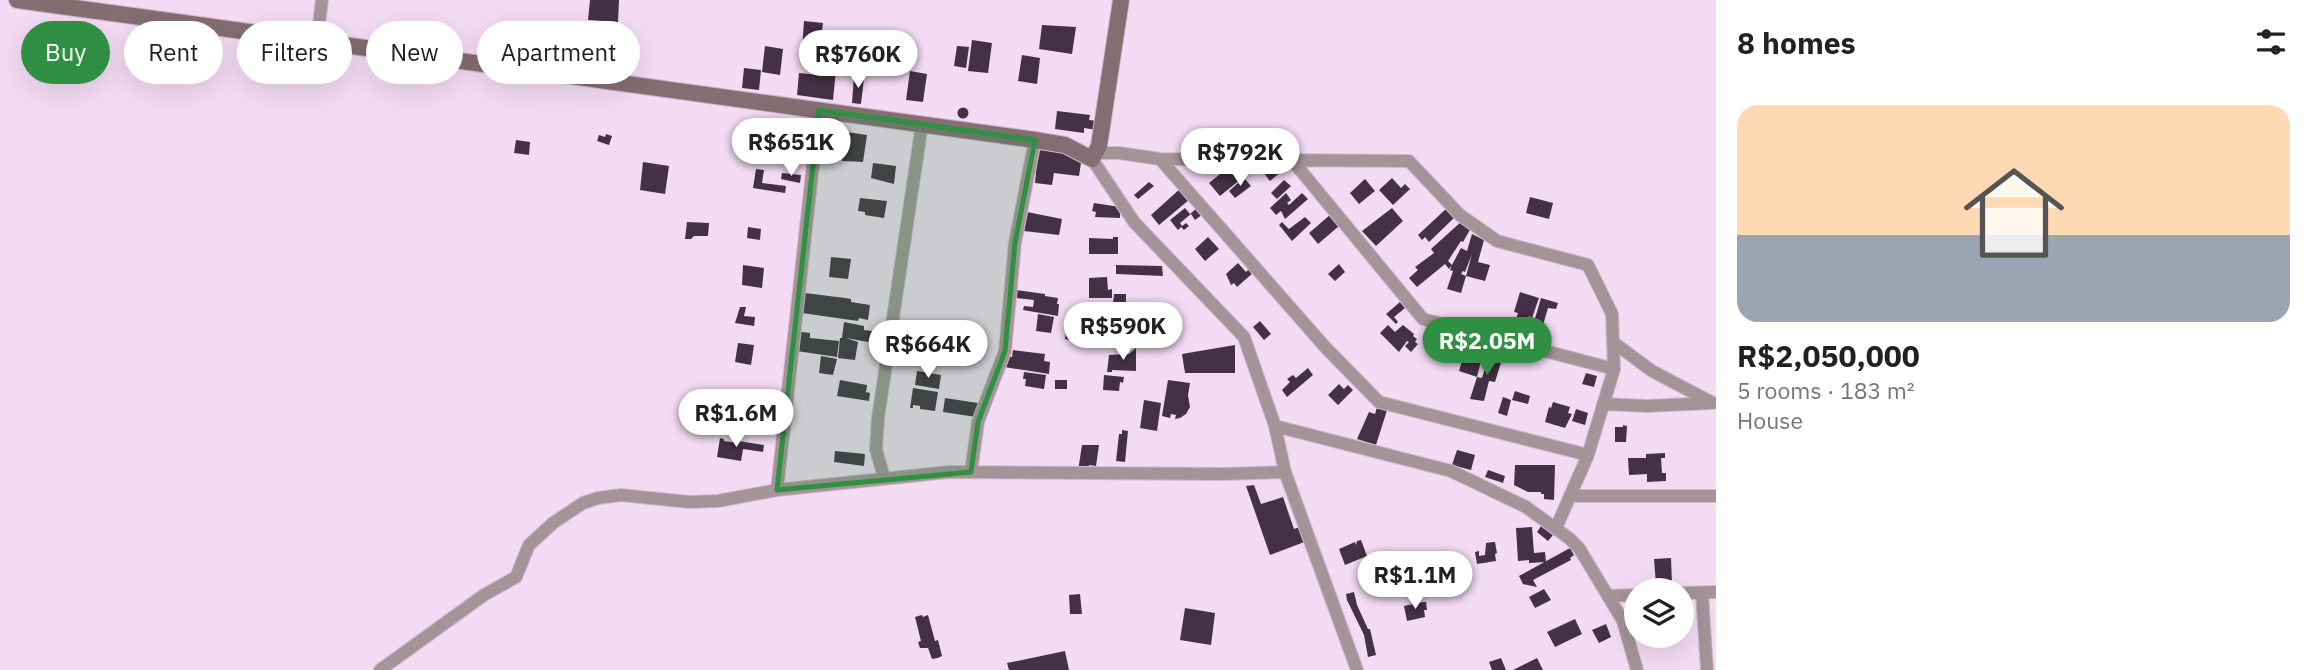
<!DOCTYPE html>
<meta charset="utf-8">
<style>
:root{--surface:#fff;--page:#f2f2f2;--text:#202124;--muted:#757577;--line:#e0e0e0;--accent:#2f9044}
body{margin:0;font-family:"IBM Plex Sans",sans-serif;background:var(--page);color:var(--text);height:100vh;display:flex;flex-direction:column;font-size:26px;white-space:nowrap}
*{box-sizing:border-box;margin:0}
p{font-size:23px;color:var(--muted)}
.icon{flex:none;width:38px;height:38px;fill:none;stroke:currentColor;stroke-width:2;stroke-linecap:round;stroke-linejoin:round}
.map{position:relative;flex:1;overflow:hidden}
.sheet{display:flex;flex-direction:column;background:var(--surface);width:595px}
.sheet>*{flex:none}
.top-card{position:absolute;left:21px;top:21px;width:665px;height:63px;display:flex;gap:14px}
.buttons{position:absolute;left:1624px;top:578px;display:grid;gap:14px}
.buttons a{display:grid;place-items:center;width:70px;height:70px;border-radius:50%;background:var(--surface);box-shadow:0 7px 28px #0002;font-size:35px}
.price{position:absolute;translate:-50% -60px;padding:0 16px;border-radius:24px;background:#fff;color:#222;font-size:23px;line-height:46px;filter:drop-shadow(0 2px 4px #0008)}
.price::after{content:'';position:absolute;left:50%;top:42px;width:21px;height:16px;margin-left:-10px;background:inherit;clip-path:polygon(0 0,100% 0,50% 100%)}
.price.active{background:var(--accent);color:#fff}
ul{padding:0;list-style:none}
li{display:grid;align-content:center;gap:14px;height:371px;padding:0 21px}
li+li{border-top:2px solid var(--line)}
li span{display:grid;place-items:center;height:217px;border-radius:21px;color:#555}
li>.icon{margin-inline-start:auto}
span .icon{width:126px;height:126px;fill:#fffc;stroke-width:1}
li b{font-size:30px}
h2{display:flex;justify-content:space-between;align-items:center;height:84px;padding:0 21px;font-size:30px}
.chip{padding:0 24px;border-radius:32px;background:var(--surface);box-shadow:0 7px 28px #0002;font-size:24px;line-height:63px}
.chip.active{background:var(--accent);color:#fff}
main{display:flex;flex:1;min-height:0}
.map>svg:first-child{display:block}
</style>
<main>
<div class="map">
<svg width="1716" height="670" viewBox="0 0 1716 670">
<rect width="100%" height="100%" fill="#f3dbf3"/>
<path fill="#453145" d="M590 0H619L618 22 588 20Z
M804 21 823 23 821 39 811 38 810 49H802Z
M1042 25 1076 27 1072 54 1039 49Z
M588 32 624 35 623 56 609 55 610 46 587 44Z
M972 40 992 43 988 73 968 71Z
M765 46 783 49 780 75 762 72Z
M957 46 969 47 966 68 954 66Z
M1022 55 1040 58 1037 84 1018 81Z
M819 66 836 69 833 100 797 95 799 73 818 75Z
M744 68 761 70 759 90 742 88Z
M910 71 927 74 923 102 906 100Z
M854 76 864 78 861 104 852 103Z
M957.5 113a5.5 5.5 0 1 1 11 0a5.5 5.5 0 1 1-11 0Z
M1057 111 1090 115 1089 120 1099 121 1097 130 1084 128V133L1055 129Z
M825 127 843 130 844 128H847V132L867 135 863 162 842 161 846 138H843V142L823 139Z
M606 134 612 136 609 145 597 141 599 135 605 137Z
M516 140 530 142 529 155 514 153Z
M1038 150 1063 152 1081 163 1079 176 1054 173 1052 185 1035 183Z
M1275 158 1289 165 1270 181 1261 169Z
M643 162 669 166 665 194 640 190Z
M873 163 896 166 894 184 871 178Z
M1230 166 1241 179 1220 196 1209 183Z
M756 169 764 170 762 183 786 186 785 193 753 188Z
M782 173 801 175 800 183 781 179Z
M1244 178 1251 186 1235 198 1229 191Z
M1392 178 1401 188 1405 184 1410 189 1393 205 1379 190Z
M1365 179 1375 191 1359 204 1350 193Z
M1284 180 1291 186 1277 199 1271 193Z
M1149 182 1154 186 1138 199 1134 195Z
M1181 188 1190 199 1159 225 1151 215Z
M1286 193 1291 200 1287 203 1289 205 1302 193 1308 199 1285 219 1281 211 1276 215 1270 208Z
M1530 197 1553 203 1549 219 1526 213Z
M860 198 887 201 884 218 865 215V212L858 211Z
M1094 203 1120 207V218L1095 217 1096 212 1092 211Z
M1185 208 1190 214 1197 208 1203 214 1195 220 1191 214 1180 223 1182 226 1186 223 1189 226 1184 230 1181 227 1178 230 1170 220Z
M1392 208 1403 221 1376 246 1362 231Z
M1447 208 1455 217 1429 242 1425 237 1422 240 1418 235Z
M1027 212 1062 219 1059 235 1024 231Z
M1330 215 1339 226 1318 244 1309 233Z
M1305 217 1311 223 1292 241 1279 225 1282 222 1289 229Z
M1462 221 1471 228 1463 242 1461 241 1448 261 1452 265 1449 269 1445 264 1417 287 1409 278 1418 270 1415 267 1434 253 1431 249Z
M687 222 709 223 708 236H694L691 239H685Z
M748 227 761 229 760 240 747 238Z
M1472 234 1484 240 1478 262 1490 265 1485 281 1466 276 1472 254 1465 272 1463 271 1461 274 1466 276 1461 293 1447 289 1453 271 1450 270 1452 265 1461 248 1467 251Z
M1113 237H1118V254H1089V238L1113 239Z
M1208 237 1219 249 1205 261 1195 249Z
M831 257 851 259 848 279 829 277Z
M1238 263 1246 272 1250 268 1254 272 1237 287 1234 283 1231 285 1226 274Z
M1339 264 1345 272 1335 281 1328 274Z
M743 265 764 268 762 288 742 285Z
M1116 265 1162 266 1163 276 1116 274Z
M1107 277 1108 290 1112 289V298H1089V278Z
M1016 290 1045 294V296L1058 298 1057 304H1059L1058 316 1023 310 1024 306 1033 307 1034 300 1015 298Z
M1520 292 1539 298 1532 318 1529 316 1527 323 1516 319 1518 313 1514 312Z
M805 293 845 298 851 299V302L870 305 868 320 859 318 858 321 802 313Z
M1114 294H1126V305H1113Z
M1541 298 1558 303 1556 309 1548 308 1543 325 1534 322Z
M1400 302 1405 308 1394 317 1398 322 1396 324 1386 314Z
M740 307H746L744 316 755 317 754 326 735 323Z
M1038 314 1054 317 1051 333 1036 331Z
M1074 317 1101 321 1098 338 1078 335 1077 341 1065 339 1067 325 1072 326Z
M1260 321 1271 334 1264 340 1253 327Z
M844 322 864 326V330L886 333 884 345 846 338 858 342 855 360 838 358 840 338H842Z
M1388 325 1395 332 1403 325 1414 334 1413 336 1417 339 1415 342 1418 344 1411 352 1405 346 1409 342 1407 341 1399 352 1380 333Z
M907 328 926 331 924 349 905 346Z
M795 331 810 333V338L839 341 837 357 797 351Z
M738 343 754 345 751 365 735 362Z
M1235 345V373H1185L1182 354Z
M1136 348V371L1112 370V372H1107L1109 355 1129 354Z
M1013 350 1045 354 1044 361 1050 362 1049 374 1004 367 1005 356 1012 357Z
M1490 352 1503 356 1495 382 1489 381 1484 401 1470 399 1477 377 1482 378Z
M1464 355 1481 361 1477 377 1459 371Z
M821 356 837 359 833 375 819 373Z
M1308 368 1313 375 1287 397 1282 390 1290 382 1287 379 1293 375 1296 378Z
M917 371 941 375 939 389 915 385Z
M1024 372 1046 375 1044 389 1025 386 1026 379H1023Z
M1586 373 1597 376 1594 387 1582 384Z
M1104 375 1124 377 1123 383 1120 382 1119 391 1103 390Z
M840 380 867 385 866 392 870 393 869 401 837 396Z
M1055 380H1067V389H1055Z
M1168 380 1190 383 1188 395 1190 407 1186 414 1180 418 1175 419 1176 415 1171 414 1170 418 1162 416Z
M1339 384 1344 389 1348 385 1353 390 1338 405 1328 395Z
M913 388 938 392 935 411 920 409V406L913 405V408H910Z
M1515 391 1530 396 1528 404 1512 400Z
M1503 397 1511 400 1507 416 1498 413Z
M945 398 978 403 976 417 943 412Z
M1144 400 1161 403 1157 431 1140 428Z
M1553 402 1570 407 1568 413 1572 414 1565 428 1545 422 1549 407 1551 408Z
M1378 404 1388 407 1376 445 1357 439 1369 412 1375 414Z
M1576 409 1588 413 1585 425 1572 421Z
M1623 425 1627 426 1626 442H1615V427H1623Z
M1122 430 1128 431 1125 462 1116 461 1119 434H1122Z
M720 438 724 439V441L738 443V441L764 445 763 452 743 449 741 461 717 457Z
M1082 445H1099L1096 466 1089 465 1088 470 1078 471Z
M1457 450 1475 455 1471 470 1452 465Z
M835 451 865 454 864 466 834 462Z
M1665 453V458H1661L1662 473H1666V481L1647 482V474L1629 475 1628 458H1646V454Z
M1515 465H1555L1554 500 1544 499V494H1541V492H1528L1514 485Z
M1488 470 1505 476 1503 483 1485 477Z
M1254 485 1261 504 1283 497 1294 529 1302 526 1307 541 1270 555 1246 486Z
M1541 526 1553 535 1548 541 1537 532Z
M1532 527 1534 553 1545 552 1546 562 1529 563V560L1518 561 1516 528Z
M1361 540 1367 556 1345 565 1339 549 1355 542 1356 545 1357 541Z
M1493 542H1495L1497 553 1495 554 1496 561 1477 564 1475 552 1479 551V556L1485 555 1486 543Z
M1570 548 1574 555 1570 558 1571 560 1533 580 1537 587 1523 584 1519 576Z
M1671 558 1672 584 1656 585 1654 559Z
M1544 589 1551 600 1535 608 1529 597Z
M1354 592 1357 605 1368 629H1370L1376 655 1368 657 1364 635 1347 600 1346 594Z
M1080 594 1082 614H1070L1069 595Z
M1423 602H1426L1427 610H1424L1425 617 1407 621 1404 606Z
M1185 608 1215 613 1211 645 1180 640Z
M922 615 923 617 928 615 935 641 938 640 942 656 938 658 932 659 928 648H920L918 642 921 641 915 617Z
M1575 619 1582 634 1555 647 1547 632Z
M1606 624 1611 637 1599 643 1592 630Z
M1065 651 1069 670H1009L1007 663Z
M1501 658 1506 670H1492L1489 662Z
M1537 658 1543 670H1513Z"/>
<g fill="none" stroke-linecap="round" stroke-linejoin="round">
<g stroke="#cdb8cd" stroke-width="14">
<path id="street" d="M317 41 322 0
M1095 153H1119L1160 159 1409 161 1460 215 1497 241 1588 265 1612 314 1614 369 1588 455 1556 528
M1092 159 1134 222 1244 337 1275 426 1285 472 1357 670
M1160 159 1326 348 1379 402 1588 455
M1292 160 1423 319 1614 369
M1613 342 1652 371 1713 403
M1603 404 1647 406 1712 403
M1275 426 1451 471 1526 507 1570 539 1579 548 1623 621 1637 670
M971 472 978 422 1005 351 1015 243 1035 140
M884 478 876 449 878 418 922 124
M777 490 819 110
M1570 496H1716
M1682 593 1716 592
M1702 593 1707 670
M1608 596 1636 595
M380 670 484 595 516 577 529 545 553 523 583 503 598 498 621 495 689 502 718 501 777 490 949 472 1222 474 1285 472"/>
</g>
<g stroke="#cdb8cd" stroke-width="18">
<path id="secondary" d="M17 0 1035 140 1065 145 1092 159 1099 146 1121 0"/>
</g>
<use href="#street" stroke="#a49497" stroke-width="12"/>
<use href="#secondary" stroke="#846e72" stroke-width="16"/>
</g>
<path fill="#2f9044" fill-opacity="0.2" stroke="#2f9044" stroke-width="5" stroke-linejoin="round" d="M819 110 1035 140 1015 243 1005 351 978 422 971 472 777 490Z"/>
</svg>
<div class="buttons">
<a><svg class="icon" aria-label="layers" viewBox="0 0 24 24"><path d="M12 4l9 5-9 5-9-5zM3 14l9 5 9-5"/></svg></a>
</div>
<b class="price" style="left:858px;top:90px">R$760K</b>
<b class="price" style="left:791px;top:178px">R$651K</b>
<b class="price" style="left:1240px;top:188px">R$792K</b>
<b class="price" style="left:1123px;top:362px">R$590K</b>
<b class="price active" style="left:1487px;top:377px">R$2.05M</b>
<b class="price" style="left:928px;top:380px">R$664K</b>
<b class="price" style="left:736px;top:449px">R$1.6M</b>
<b class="price" style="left:1415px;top:611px">R$1.1M</b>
<div class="top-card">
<a class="chip active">Buy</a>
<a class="chip">Rent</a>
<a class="chip">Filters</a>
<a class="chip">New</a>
<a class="chip">Apartment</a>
</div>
</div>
<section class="sheet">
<h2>8 homes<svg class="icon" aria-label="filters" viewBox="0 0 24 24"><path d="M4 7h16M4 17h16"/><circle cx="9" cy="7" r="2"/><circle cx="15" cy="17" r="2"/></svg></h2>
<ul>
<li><span style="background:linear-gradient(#ffd9b3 60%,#9aa5b1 0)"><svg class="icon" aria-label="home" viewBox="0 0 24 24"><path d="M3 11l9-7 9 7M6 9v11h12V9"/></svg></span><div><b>R$2,050,000</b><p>5 rooms · 183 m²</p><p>House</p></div></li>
</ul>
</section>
</main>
